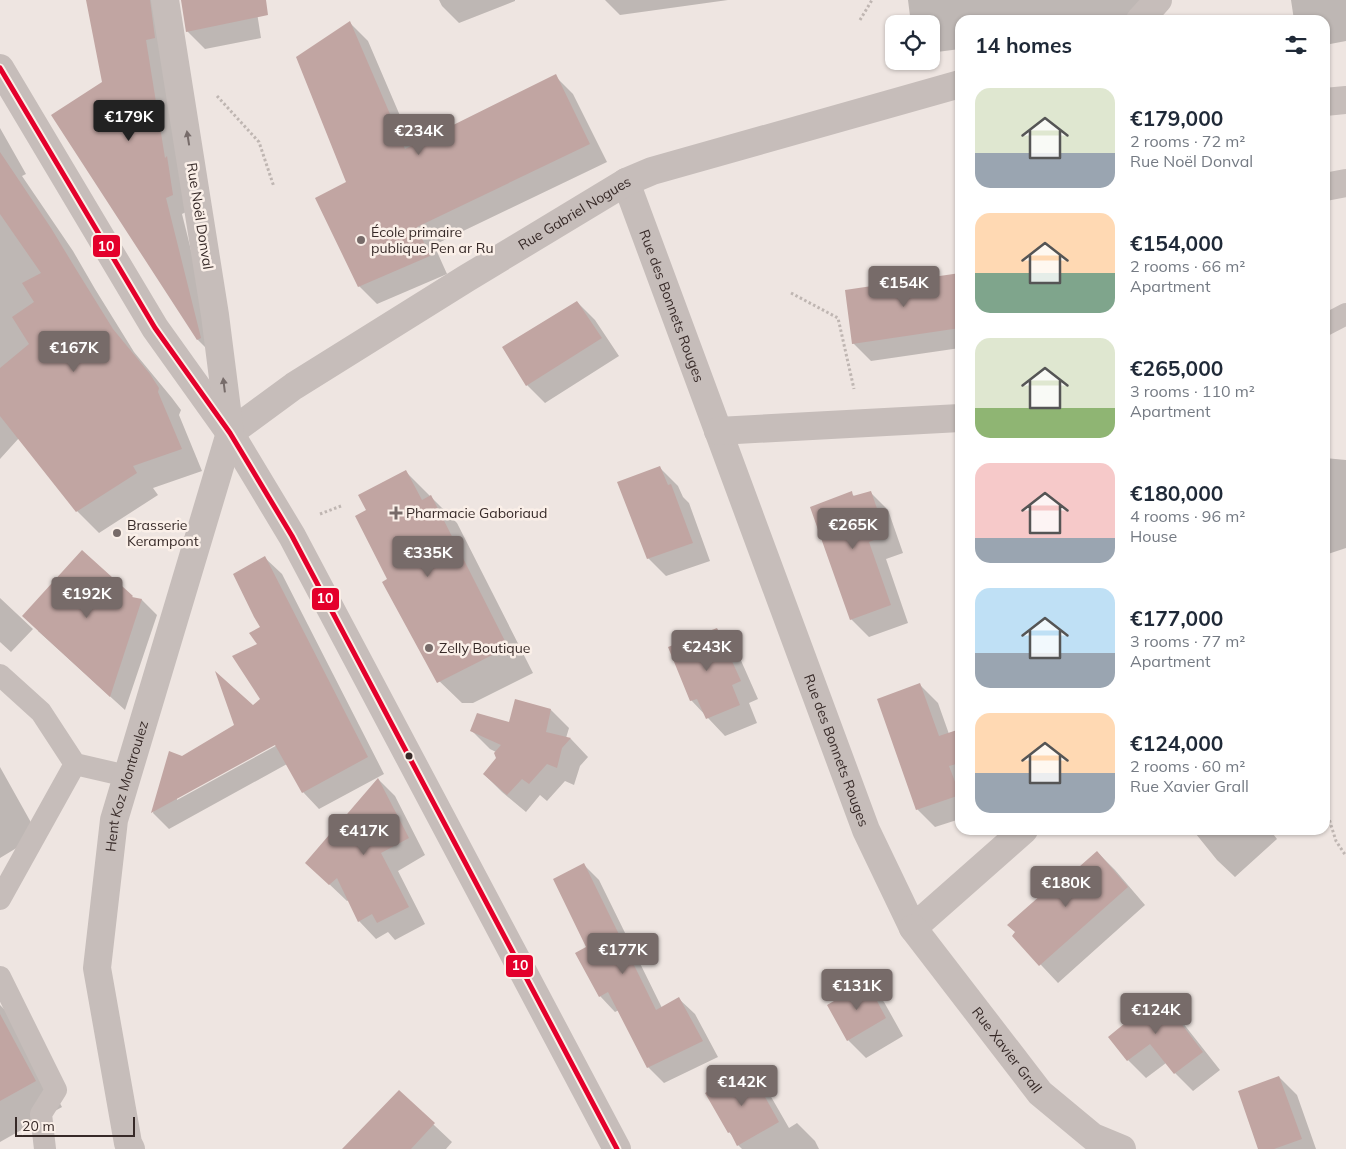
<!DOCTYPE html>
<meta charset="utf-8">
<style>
:root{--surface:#fff;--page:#f2f2f3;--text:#1f2937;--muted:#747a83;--accent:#776b69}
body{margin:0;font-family:Mulish,sans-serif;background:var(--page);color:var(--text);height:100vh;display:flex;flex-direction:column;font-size:19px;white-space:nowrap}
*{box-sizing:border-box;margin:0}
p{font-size:16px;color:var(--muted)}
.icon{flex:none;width:28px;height:28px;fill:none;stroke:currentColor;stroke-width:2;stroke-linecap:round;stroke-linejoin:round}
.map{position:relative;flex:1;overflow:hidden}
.drawer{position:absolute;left:955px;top:15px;width:375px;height:820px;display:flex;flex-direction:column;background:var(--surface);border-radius:15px;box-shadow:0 1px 4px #0004}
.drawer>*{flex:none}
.tools{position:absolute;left:885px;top:15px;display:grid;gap:10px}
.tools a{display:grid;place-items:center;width:55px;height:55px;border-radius:10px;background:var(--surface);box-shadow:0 1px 4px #0004;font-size:25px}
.scale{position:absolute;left:15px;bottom:12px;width:120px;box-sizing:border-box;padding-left:5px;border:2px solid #372a28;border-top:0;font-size:14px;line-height:18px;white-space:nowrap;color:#372a28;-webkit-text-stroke:4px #faefe8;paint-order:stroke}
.price{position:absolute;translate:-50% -42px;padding:0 11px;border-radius:5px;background:var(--accent);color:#fff;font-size:16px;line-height:32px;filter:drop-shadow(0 1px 2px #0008)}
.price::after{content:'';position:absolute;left:50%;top:30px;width:15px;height:11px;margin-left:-8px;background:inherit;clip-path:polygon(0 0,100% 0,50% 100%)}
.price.current{background:#222;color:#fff}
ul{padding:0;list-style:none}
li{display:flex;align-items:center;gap:15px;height:125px;padding:0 20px}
li span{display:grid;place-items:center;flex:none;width:140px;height:100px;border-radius:15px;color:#555}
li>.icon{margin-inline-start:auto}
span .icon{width:60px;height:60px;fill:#fffc;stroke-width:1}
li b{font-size:21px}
h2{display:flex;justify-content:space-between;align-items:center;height:60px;padding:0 20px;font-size:21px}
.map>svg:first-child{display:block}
</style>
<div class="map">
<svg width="1346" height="1149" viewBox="0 0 1346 1149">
<rect width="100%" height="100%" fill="#eee5e1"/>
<path fill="#0003" fill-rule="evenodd" d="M115 0H161L188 211 182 214 217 354 214 356 198 340 104 83Z
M182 0H255L261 38 205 49 187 31Z
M439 0H515V1L459 23 442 6Z
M605 0H728L620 15Z
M908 0H1144L1141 20H960V49L937 52 931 46V24H911Z
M1291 0H1346V41L1325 45V20H1294Z
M350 23 368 41 413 146 555 76 573 94 607 162 434 245 447 274 377 304 359 286 347 182Z
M0 128 26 174 22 176 73 251 95 289 134 352 172 398 181 410 179 415 202 471 153 488 158 495 99 533 77 511 19 438 0 459Z
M960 274V348L871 361 853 343Z
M577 302 595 320 619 356 545 403 527 385Z
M1325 458 1346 460V548L1325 555Z
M660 468 678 486 683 497 689 503 710 561 666 576 648 558Z
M405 471 457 523 533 673 473 703H462L435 677 367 511Z
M870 492 888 510 903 553 886 559 908 623 869 637 851 619V493L855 497Z
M82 552 134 599 142 600 157 615 125 710 38 631Z
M265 558 282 574 384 774 319 809 303 792 287 764 169 829 153 813 170 753 182 757 236 726 262 699 258 645 262 627ZM280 741 281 743 177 800V797Z
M0 598 33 629 11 652 0 642Z
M717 629 735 647 758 699 749 703 757 723 725 736 691 700Z
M1325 661 1329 674 1325 675Z
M920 685 938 703 949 734 960 736V819L935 827 917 809Z
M551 710 569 728 566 738 571 739 588 757 580 766 574 785 565 781 547 801 540 795 526 812 502 792 484 774 498 758 496 752 490 749 472 731 510 724Z
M0 767 38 835 0 858Z
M378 779 395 796 425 855 398 871 425 924 395 940 388 932 376 939 359 921 349 900 347 901 307 863Z
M1200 830H1270L1277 839 1235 877 1217 860 1196 834Z
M1097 852 1115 870 1145 905 1058 983 1013 935 1053 892Z
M583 864 599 880 662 1008 679 999 695 1014 718 1057 664 1083 648 1067 619 1010 615 1012 600 996 588 948Z
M866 984 884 1002 903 1036 866 1058 848 1040Z
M1157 995 1175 1013 1220 1070 1193 1091 1175 1073 1166 1063 1146 1078 1128 1060Z
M0 1005 12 1017 62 1107 0 1142Z
M748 1070 766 1088 789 1128 797 1123 815 1141 819 1149H742L738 1145 735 1139 729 1132Z
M1279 1077 1297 1095 1316 1149H1259Z
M399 1092 452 1142 446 1149H352Z"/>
<path fill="#c1a5a2" d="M86 0H150L155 38 146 40 165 158 167 156 173 195 166 198 201 338 197 340 51 115 102 82Z
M181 0H266L268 15 186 32Z
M350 21 405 149 556 74 590 144 417 227 430 256 358 287 315 198 346 182 296 57Z
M0 152 51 228 74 266 113 329 150 374 159 388 158 392 182 449 133 466 137 473 76 512 0 416V368L29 344 12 317 34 302 22 283 41 273 0 214Z
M960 273V328L852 344 845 290Z
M577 301 602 338 526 386 502 347Z
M660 466 668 485 671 484 693 543 647 559 617 482Z
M406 470 422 500 431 495 508 647 437 683 382 582 387 579 355 516 366 510 358 495Z
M852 491 853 496 871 491 886 535 869 542 891 605 850 620 810 507Z
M82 550 133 596 132 597 142 599 110 697 22 616Z
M265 556 368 757 302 793 275 745 151 813 169 751 182 756 234 725 215 671 253 705 260 699 232 656 257 644 249 633 260 627 254 617 233 574Z
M717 628 741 681 732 685 740 705 706 719 697 699 690 701 668 647Z
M920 683 939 736 960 729V763L949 766 960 795 916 810 877 699Z
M515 699 551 709 546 732 571 738 562 748 557 768 547 764 529 784 522 779 507 795 483 774 496 758 494 753 501 745 470 731 477 713 509 722Z
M378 778 409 838 381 853 409 907 377 923 372 914 358 922 337 878 329 885 305 863Z
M1097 851 1128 887 1039 966 1012 936 1015 932 1007 925 1050 887 1053 890Z
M584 863 656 1010 679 997 703 1041 647 1068 608 992 599 997 575 953 586 947 553 879Z
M867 982 886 1018 847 1041 827 1005Z
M1158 993 1203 1052 1174 1074 1150 1044 1127 1061 1108 1037 1130 1019 1128 1015Z
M0 1014 36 1081 0 1101Z
M749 1068 779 1122 737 1146 730 1132 728 1133 705 1093Z
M1279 1076 1302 1139 1274 1149H1258L1238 1091Z
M399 1090 435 1123 411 1149H342Z"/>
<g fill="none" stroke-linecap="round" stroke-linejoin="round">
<path stroke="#bfb6b2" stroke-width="3" stroke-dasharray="2.5 2.5" stroke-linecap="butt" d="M860 20 872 0
M217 96 259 142 274 187
M791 293 838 318 854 389
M320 514 341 506
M1325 806 1336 841 1346 856"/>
<path stroke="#c6bdba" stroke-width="22" d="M1325 325 1346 314
M0 675 41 712 75 764 0 899
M75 764 127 776
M0 977 56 1090 41 1114 45 1149"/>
<g stroke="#c6bdba" stroke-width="28">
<path d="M1140 20 1158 0"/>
<path d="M0 68 155 328 230 433 292 536 617 1149"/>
<path d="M1325 102 1346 100"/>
<path id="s1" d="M626 182 866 830 913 928 1024 830"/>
<path d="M1325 187 1346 183"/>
<path d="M718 431 960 418"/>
<path id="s2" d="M230 433 294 386 467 278 626 182 652 171 960 84"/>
<path id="s3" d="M913 928 1040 1093 1093 1137 1122 1149"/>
<path id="s4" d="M131 1149 128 1143 97 968 114 820 230 433 215 315 165 0"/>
</g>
<g stroke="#faefe8" stroke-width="9">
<path id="bus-1" d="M0 68 155 328 230 433 292 536 617 1149"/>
</g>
<use href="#bus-1" stroke="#e4002b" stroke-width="5"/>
</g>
<defs><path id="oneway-solid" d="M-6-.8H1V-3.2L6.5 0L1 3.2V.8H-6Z" transform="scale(1.25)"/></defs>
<g fill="#776c6a">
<use href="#oneway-solid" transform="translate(188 138) rotate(-99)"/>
<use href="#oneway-solid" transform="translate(224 385) rotate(-97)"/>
</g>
<g fill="#776b69" stroke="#faefe8" stroke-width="2">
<circle cx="361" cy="240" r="5"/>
<path d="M393.5 505.5h5v5h5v5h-5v5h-5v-5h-5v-5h5z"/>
<circle cx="117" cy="533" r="5"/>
<circle cx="429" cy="648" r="5"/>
</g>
<circle fill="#372a28" stroke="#faefe8" stroke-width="2" cx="409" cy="756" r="4.5"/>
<g text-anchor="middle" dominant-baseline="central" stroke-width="5" stroke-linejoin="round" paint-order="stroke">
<g font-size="14" fill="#372a28" stroke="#faefe8">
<text stroke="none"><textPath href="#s2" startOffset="409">Rue Gabriel Nogues</textPath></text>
<text transform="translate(200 216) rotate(81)">Rue Noël Donval</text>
<text stroke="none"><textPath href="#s1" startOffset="132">Rue des Bonnets Rouges</textPath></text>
<text stroke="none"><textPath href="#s1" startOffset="606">Rue des Bonnets Rouges</textPath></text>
<text stroke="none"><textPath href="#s4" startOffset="369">Hent Koz Montroulez</textPath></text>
<text stroke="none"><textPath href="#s3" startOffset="154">Rue Xavier Grall</textPath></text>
</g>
<g font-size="14" fill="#372a28" stroke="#faefe8" text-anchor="start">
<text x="371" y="232">École primaire<tspan x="371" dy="16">publique Pen ar Ru</tspan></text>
<text x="406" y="513">Pharmacie Gaboriaud</text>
<text x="127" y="525">Brasserie<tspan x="127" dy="16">Kerampont</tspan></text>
<text x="439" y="648">Zelly Boutique</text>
</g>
</g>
<g stroke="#faefe8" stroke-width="2">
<rect x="92" y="234" width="29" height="24" rx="5" fill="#e4002b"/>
<rect x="311" y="587" width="29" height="24" rx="5" fill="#e4002b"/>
<rect x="505" y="954" width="29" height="24" rx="5" fill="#e4002b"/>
</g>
<g font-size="14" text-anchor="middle" font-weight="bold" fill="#fff">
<text x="106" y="251">10</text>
<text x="325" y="603">10</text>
<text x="520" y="970">10</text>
</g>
</svg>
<div class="tools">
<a><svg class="icon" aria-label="locate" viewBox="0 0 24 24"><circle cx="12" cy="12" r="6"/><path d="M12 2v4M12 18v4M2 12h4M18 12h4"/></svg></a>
</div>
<div class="scale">20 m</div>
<b class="price current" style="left:129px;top:142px">€179K</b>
<b class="price" style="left:419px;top:156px">€234K</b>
<b class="price" style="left:904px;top:308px">€154K</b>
<b class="price" style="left:74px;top:373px">€167K</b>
<b class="price" style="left:853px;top:550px">€265K</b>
<b class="price" style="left:428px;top:578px">€335K</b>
<b class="price" style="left:87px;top:619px">€192K</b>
<b class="price" style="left:707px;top:672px">€243K</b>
<b class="price" style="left:364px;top:856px">€417K</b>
<b class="price" style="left:1066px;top:908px">€180K</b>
<b class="price" style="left:623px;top:975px">€177K</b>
<b class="price" style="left:857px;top:1011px">€131K</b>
<b class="price" style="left:1156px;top:1035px">€124K</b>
<b class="price" style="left:742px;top:1107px">€142K</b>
<section class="drawer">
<h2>14 homes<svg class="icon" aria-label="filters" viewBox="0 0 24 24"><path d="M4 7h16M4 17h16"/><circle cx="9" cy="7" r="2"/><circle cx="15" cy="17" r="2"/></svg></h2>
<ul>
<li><span style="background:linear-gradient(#dfe7d0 65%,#9aa5b1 0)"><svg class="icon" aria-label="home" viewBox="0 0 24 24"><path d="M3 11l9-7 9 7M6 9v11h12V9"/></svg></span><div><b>€179,000</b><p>2 rooms · 72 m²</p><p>Rue Noël Donval</p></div></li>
<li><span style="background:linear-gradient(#ffd9b3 60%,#7fa58c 0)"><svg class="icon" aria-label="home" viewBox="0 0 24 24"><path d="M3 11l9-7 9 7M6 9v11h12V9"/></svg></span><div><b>€154,000</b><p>2 rooms · 66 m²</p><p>Apartment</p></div></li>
<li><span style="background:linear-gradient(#dfe7d0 70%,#8fb573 0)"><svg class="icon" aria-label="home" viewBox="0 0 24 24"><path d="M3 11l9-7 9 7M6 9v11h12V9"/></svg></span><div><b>€265,000</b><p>3 rooms · 110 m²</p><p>Apartment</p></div></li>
<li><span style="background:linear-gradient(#f6c9c9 75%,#9aa5b1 0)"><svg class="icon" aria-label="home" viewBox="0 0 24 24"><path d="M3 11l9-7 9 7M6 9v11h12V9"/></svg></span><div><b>€180,000</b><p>4 rooms · 96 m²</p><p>House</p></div></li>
<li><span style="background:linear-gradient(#bfe0f5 65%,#9aa5b1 0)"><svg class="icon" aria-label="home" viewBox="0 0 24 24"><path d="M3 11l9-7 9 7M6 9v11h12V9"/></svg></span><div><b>€177,000</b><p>3 rooms · 77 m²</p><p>Apartment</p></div></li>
<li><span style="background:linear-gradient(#ffd9b3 60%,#9aa5b1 0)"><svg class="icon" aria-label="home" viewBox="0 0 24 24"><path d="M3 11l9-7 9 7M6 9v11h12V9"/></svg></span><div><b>€124,000</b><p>2 rooms · 60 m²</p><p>Rue Xavier Grall</p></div></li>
</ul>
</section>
</div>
